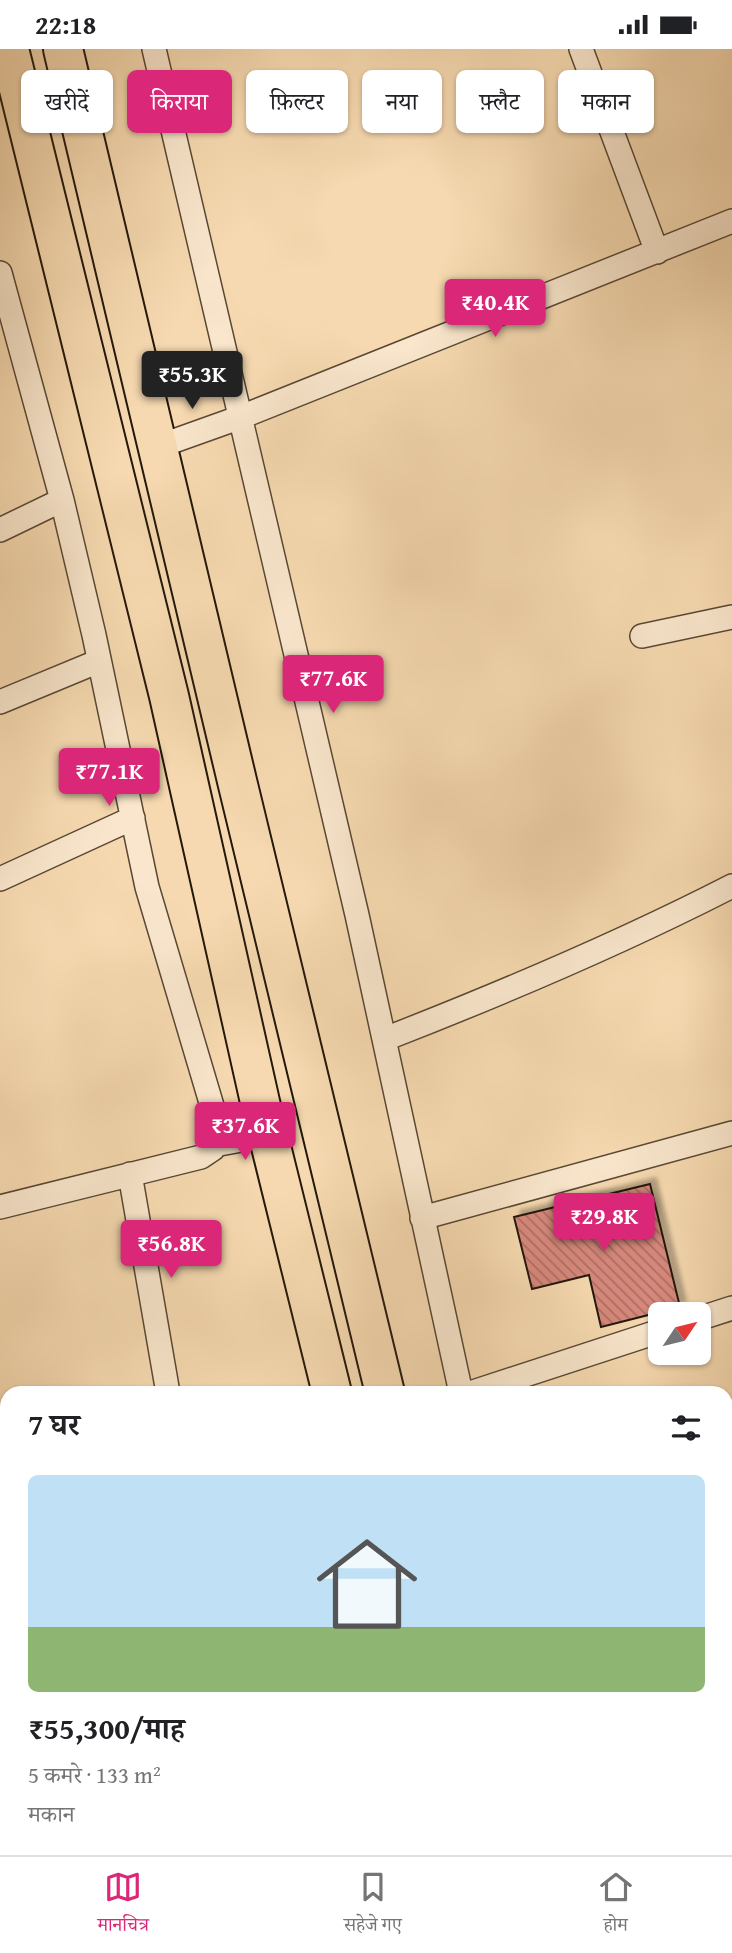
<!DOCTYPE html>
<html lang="hi">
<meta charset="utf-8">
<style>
:root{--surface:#fff;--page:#f2f2f2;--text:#202124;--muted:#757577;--line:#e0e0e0;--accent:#db2777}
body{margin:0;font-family:"Gentium Book Plus","Noto Serif Devanagari",serif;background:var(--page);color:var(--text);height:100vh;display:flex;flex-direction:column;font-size:26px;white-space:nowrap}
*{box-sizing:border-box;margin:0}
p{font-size:23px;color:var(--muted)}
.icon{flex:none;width:38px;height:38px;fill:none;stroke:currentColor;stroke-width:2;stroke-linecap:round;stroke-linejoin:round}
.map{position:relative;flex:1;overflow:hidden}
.sheet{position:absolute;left:0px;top:1337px;width:733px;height:469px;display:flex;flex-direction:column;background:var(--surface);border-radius:21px 21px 0 0;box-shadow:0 2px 5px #0004}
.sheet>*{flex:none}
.top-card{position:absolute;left:21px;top:21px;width:691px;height:63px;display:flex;gap:14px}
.needle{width:46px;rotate:55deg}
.tools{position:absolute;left:648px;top:1253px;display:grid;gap:14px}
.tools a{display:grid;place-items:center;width:63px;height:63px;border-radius:10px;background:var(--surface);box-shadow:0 2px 5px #0004;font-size:35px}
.price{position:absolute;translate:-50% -60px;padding:0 16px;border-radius:7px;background:var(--accent);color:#fff;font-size:23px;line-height:46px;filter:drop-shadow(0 2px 4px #0008)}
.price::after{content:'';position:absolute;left:50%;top:42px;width:21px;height:16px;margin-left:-10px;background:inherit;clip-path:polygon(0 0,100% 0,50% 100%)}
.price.selected{background:#222;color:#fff}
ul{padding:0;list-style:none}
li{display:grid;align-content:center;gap:14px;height:371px;padding:0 28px}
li+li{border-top:2px solid var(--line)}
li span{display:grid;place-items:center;height:217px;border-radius:10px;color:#555}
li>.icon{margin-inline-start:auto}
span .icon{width:126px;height:126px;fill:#fffc;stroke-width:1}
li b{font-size:30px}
h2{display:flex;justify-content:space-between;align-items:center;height:84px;padding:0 28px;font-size:30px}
.tag{padding:0 24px;border-radius:10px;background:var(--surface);box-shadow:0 2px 5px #0004;font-size:24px;line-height:63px}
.tag.selected{background:var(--accent);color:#fff}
.status{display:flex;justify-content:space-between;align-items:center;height:49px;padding:0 35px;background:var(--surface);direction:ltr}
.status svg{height:19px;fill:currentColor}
.menu{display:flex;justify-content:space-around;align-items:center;height:98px;border-top:2px solid var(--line);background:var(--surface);font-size:19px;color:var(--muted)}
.menu a{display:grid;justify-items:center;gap:4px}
.menu .selected{color:var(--accent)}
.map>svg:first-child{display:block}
</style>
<div class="status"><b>22:18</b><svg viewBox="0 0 49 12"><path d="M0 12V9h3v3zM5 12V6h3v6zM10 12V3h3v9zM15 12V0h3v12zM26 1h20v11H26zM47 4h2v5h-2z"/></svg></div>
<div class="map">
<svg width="732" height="1806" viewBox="0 0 732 1806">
<defs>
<pattern id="building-back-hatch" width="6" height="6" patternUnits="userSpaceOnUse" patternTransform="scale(1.75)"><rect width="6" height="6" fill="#d6887b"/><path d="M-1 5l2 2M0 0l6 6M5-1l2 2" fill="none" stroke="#ad6e63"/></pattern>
<filter id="shadow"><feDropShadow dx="6" dy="-6" stdDeviation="2" flood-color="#0004"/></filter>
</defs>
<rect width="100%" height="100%" fill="#f6d9b0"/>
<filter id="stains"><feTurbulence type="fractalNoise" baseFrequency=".00286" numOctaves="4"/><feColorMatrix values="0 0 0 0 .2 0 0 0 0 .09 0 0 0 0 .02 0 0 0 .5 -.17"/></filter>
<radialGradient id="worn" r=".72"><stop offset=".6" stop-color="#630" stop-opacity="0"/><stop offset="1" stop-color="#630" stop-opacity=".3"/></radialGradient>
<path fill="url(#building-back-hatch)" stroke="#24180b" stroke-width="2" filter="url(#shadow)" d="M650 1135 680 1258 601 1278 589 1226 532 1240 514 1168Z"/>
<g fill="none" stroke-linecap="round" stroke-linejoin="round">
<g stroke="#584834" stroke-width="16">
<path id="service" d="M726 1536 732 1534
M2 1654 7 1663
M70 1799 72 1806
M17 1806 32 1799"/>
</g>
<g stroke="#584834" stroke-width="26">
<path id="minor" d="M154 0 357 866 461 1344
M581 0 657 203
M0 224 62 451 94 586 147 838 215 1067 216 1084 213 1100 201 1108 0 1158
M157 398 241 368 732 172
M0 481 62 451
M642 587 732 568
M0 653 99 612
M0 830 133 769
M385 990C503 944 619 895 732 837
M214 1096 268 1086
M130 1125 168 1344
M422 1169 732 1084
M698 1270 732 1259
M470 1344 660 1282
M287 1799 289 1806"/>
</g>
<g stroke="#584834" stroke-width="33">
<path id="tertiary" d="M574 1799 576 1806"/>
</g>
<g stroke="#24180b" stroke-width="42">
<path id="trunk" d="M9 0 169 647 260 1053 332 1344
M63 0 238 736 385 1344
M463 1799 466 1806
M507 1799 509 1806"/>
</g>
<use href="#service" stroke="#f9e6cc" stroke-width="12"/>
<use href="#minor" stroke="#f9e6cc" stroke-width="23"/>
<use href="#tertiary" stroke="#f9e6cc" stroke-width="30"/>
<use href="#trunk" stroke="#f6d9b0" stroke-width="38"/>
</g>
<rect width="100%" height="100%" filter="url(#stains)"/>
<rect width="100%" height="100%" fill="url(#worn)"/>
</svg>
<div class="tools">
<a><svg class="needle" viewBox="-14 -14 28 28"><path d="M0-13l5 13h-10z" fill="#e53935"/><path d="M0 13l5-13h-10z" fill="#757577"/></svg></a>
</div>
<b class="price" style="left:495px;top:290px">₹40.4K</b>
<b class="price selected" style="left:192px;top:362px">₹55.3K</b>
<b class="price" style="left:333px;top:666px">₹77.6K</b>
<b class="price" style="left:109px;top:759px">₹77.1K</b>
<b class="price" style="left:245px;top:1113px">₹37.6K</b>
<b class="price" style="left:604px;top:1204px">₹29.8K</b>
<b class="price" style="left:171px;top:1231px">₹56.8K</b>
<div class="top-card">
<a class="tag">खरीदें</a>
<a class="tag selected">किराया</a>
<a class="tag">फ़िल्टर</a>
<a class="tag">नया</a>
<a class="tag">फ़्लैट</a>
<a class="tag">मकान</a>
</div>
<section class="sheet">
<h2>7 घर<svg class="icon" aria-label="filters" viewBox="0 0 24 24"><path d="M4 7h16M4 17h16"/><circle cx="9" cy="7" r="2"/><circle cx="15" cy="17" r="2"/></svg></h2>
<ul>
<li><span style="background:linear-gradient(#bfe0f5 70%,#8fb573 0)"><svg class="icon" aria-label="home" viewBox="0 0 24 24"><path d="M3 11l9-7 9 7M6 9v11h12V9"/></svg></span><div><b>₹55,300/माह</b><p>5 कमरे · 133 m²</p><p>मकान</p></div></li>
</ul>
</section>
</div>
<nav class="menu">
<a class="selected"><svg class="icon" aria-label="map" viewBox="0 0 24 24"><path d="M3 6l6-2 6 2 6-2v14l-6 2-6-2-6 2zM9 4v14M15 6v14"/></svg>मानचित्र</a>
<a><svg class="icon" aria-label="saved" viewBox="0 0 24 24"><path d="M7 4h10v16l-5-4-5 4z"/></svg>सहेजे गए</a>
<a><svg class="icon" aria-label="home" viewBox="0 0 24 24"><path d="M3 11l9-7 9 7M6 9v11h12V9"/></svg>होम</a>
</nav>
